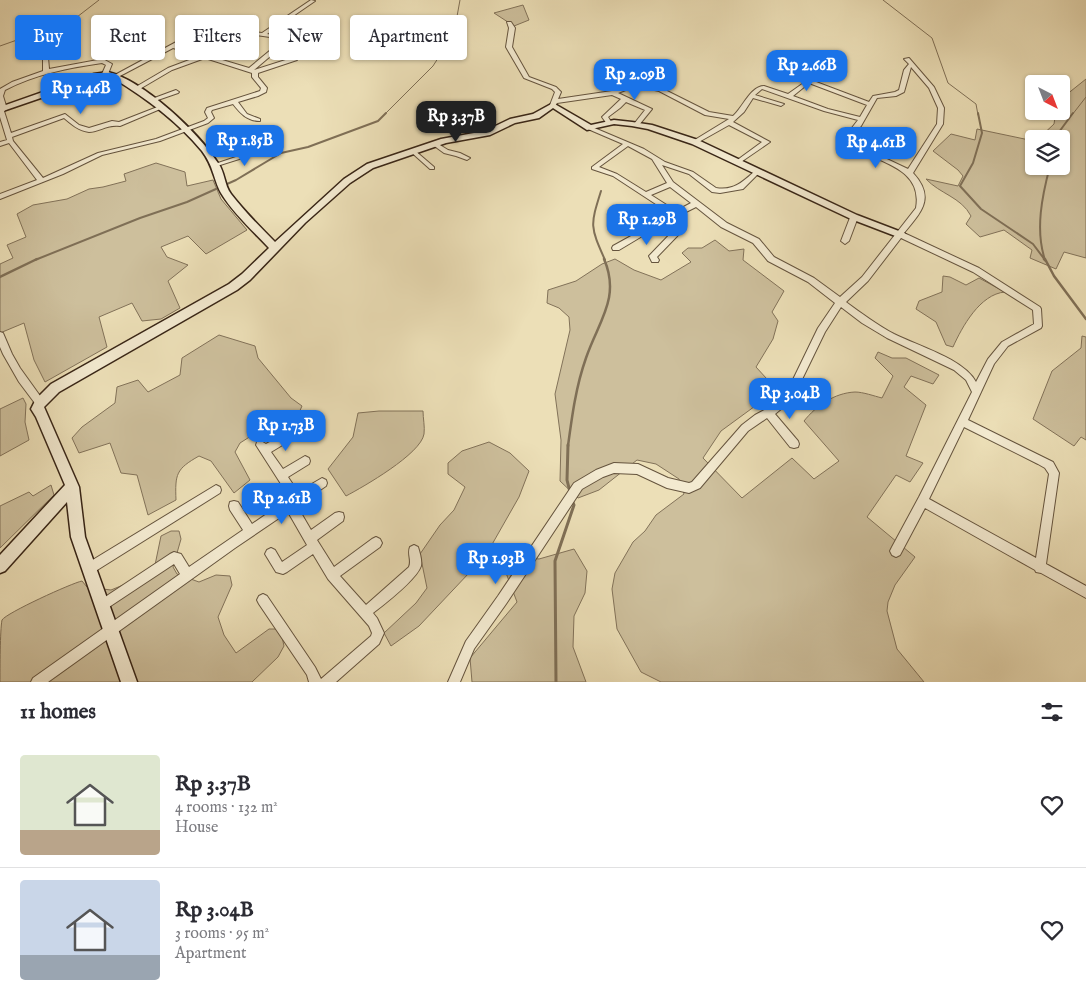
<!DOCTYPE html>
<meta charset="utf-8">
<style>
:root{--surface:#fff;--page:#f7f7f7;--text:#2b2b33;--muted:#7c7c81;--line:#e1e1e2;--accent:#1a73e8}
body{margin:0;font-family:"IM FELL English",serif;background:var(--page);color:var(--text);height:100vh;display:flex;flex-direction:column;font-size:19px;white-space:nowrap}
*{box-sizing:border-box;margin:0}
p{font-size:16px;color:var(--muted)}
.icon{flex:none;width:28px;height:28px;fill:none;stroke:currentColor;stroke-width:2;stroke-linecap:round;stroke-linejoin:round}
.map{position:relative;height:682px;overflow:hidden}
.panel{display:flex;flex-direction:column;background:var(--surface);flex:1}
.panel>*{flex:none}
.banner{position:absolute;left:15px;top:15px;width:500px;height:45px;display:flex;gap:10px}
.needle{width:32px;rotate:138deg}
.tools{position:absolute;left:1025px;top:75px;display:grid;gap:10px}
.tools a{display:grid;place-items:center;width:45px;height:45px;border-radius:5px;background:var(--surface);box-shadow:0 1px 4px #0004;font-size:25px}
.price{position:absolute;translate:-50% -42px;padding:0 11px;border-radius:10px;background:var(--accent);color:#fff;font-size:16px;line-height:32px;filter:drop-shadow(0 1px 2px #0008)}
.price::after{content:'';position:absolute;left:50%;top:30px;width:15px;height:11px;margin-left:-8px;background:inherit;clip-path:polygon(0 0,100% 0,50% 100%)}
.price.active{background:#222;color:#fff}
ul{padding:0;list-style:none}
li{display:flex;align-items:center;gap:15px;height:125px;padding:0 20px}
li+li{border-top:1px solid var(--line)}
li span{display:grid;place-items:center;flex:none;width:140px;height:100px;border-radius:5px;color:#555}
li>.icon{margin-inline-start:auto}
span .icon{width:60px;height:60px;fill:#fffc;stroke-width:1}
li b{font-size:21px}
h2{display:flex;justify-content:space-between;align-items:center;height:60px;padding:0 20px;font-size:21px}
.chip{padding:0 18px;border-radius:5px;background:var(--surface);box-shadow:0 1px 4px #0004;font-size:18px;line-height:45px}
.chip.active{background:var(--accent);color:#fff}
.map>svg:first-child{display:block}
</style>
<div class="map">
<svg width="1086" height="682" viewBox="0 0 1086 682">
<rect width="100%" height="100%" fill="#ecdfb7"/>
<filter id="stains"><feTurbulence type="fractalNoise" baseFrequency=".004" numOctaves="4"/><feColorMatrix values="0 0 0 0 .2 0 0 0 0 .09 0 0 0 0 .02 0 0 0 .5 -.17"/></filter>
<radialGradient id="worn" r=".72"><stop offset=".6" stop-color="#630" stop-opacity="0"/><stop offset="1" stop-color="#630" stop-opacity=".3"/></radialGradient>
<path fill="#cdbf9c" stroke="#827259" d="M523 5 529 20 514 26 494 13Z
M1086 79V258L1064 252 1056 269 1030 258 1032 250 1004 230 980 237 966 224 971 216C961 197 940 194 926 179L958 186 963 176 958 170 933 151 951 134 975 140 977 129 1034 141V166H1061V139H1038L1054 124 1056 111H1061V99Z
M156 163 185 172 187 186 213 180 221 199 247 230 206 254 188 236 161 247 167 257 188 265 168 281 180 308 161 319 142 321 132 303 99 317 107 347 45 382 34 360 24 323 0 333V264L13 258 7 245 26 237 17 214 33 205 67 199 89 189 103 187 126 181 124 174Z
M715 240 729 251 744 249 743 260 784 291 772 312 778 321 773 339 756 367 777 390 721 431 703 458 742 498 792 458 814 479 839 461 804 421C816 406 834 393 855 392 863 392 874 396 882 398L893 376 875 358 878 352 892 358H906L939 375 933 384 911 376 904 387 926 405 906 456 923 463 910 482 896 475 867 517 915 557 895 585 888 602 887 611 897 649 924 682H661L641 672 617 629 612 589 615 573 633 542 645 531 656 515 684 494 679 479 656 464 637 460 599 490 578 498 560 481 561 440 555 394 570 330 569 317 559 308 547 303 548 290 576 281 602 264 615 259 634 270 661 280 691 262 682 253 688 248H702Z
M943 276 950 277 966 285 979 278 1005 292C980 294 962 327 953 347L946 345 936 322 916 309 919 301 942 292Z
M219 335 255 346 258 358 291 398 302 406 298 415H284L240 443 235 452 250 480 234 493 211 461 199 456C176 469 175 474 176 500L148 515 137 475 121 473 110 443 79 453 72 438 82 427 115 403 117 387 138 380 148 392 180 375 182 358Z
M1082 336 1086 337V440L1081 437 1074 446 1033 419 1052 371 1081 348Z
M23 398 26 404 25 422 29 440 0 456V409Z
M379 411H423C423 418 425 427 424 434 421 454 363 487 346 496L328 469 353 437 358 413Z
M489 442 510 453 529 471 519 497 486 555 419 626 391 646 384 633 416 603 427 588 420 554 440 525 454 510 465 487 448 474V463L462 451Z
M51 485 54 495 0 548V506L29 492 33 496Z
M171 531H179L181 539 173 567 177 574 199 582 216 575 230 576 232 585 218 617 224 635 236 653 269 629H277L282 637 284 646 278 657 252 682H0C0 669 0 630 2 620 6 613 72 583 82 581L87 587 111 590 138 579 155 565 161 536Z
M574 549 587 571 585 593 574 616 573 647 586 682H472L470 658 517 602 503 565 517 556 539 559Z"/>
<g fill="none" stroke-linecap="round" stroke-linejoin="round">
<path stroke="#7f6f56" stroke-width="1" d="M883 0 932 38 948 83 976 104 978 115
M0 46 65 23 77 17 99 0
M384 115 433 66 454 33 460 0
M1072 115 1086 97"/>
<path stroke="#7f6f56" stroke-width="2" d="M978 113 982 133 973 163 960 186 981 209 1033 244 1045 260
M1057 139 1059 132 1073 113
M601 191C590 226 590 226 605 260
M35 260 140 218 187 202 236 180 281 153 308 147 378 121 386 113
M1045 260C1035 230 1042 196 1050 166"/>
<path stroke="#7f6f56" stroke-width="2.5" d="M1044 259 1046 261
M1045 259 1054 276 1086 319
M0 277 37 259
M568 446C572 416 576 386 586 358 598 322 621 298 604 259"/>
<path stroke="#7f6f56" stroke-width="3" d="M568 445 567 480 570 492
M556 682 555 561 574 505 572 500"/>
<g stroke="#65543e" stroke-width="2">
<path id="street" d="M311 0 315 1 267 34 290 38 287 42 254 70 295 57 297 58V60L258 73V77L267 88 266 92 258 96 238 102 247 114 260 119V121C247 121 240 113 233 104L212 110 211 112 214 118 208 123 160 141 102 155 63 174 0 199V194L37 180 9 143 0 146V142L7 140 0 117V89L12 82 43 71V55L63 46 68 47 48 57 49 69 103 59 112 64 108 74 105 76 102 74 106 65 102 63C68 68 36 74 5 90L3 96 7 109 4 111 11 133 65 114 79 125 89 128 112 121 119 122 160 106 165 107 120 126C107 124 99 132 89 132 79 131 71 124 64 118L12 137 13 141 43 178 98 153 156 139 204 121 208 118 205 112 207 108 260 91 261 88 252 77V73L205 58 172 70 138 90H134V88L168 68 200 56 173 48 118 77 113 76 206 26 262 33ZM209 29 251 35 214 57 177 45ZM256 35 284 39 249 68 219 59Z
M507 22H511L515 28 512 47 529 77 556 87 561 92 558 99 612 91 635 82 663 89 709 112 733 116C743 107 751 86 764 86L788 94 805 82 793 77V75L795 74 869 102 873 96 895 92 899 90 904 70 909 64 904 59 909 58 934 87 944 108 943 124 913 173C936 198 921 212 904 233L979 268 1040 307 1041 309 1042 326 1041 328 1008 346 994 364 968 420 1053 462 1059 473 1046 564 1086 586V598L1041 573 1036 572 1035 570 925 508 900 555 896 557 892 555 890 551 892 547 919 497 972 392 966 380 954 370 887 338 862 323 841 307 825 332 792 400 775 414 798 441 799 444 798 447 794 448 790 447 767 418 748 431 700 488 689 493 667 488 637 474 614 473 603 477 582 489 506 604 474 649 460 682H448L466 641 498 596 574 483 596 470 614 463 638 464 668 478 689 483 692 482 742 425 755 415 772 406 786 394 818 328 835 303 808 282 768 261 753 243 721 227 696 207 670 220 682 231 657 257 659 260 658 262H652L649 256 673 231 664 223 619 250H613L612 248 613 246 671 214 613 176 592 169V167L623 144 588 129V127H592L644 149 665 162 693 172 716 188C734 191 744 181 756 170H760V172L743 189 720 193 712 192 689 174 662 165 673 182 727 223 759 239 774 257 814 278 840 297 862 277 916 208C924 164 870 162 845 142L844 138 858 120 824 111 762 89 755 95 784 104 781 106 753 98 744 112 733 122 770 142 738 164 736 163V161L762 142 729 125 697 143H693V141L729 119 705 115 659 91 636 86 618 93 652 109 639 125 637 126 634 124 645 110 626 102 620 108 608 117 612 123 611 124H607L602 117 621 99 612 95 557 103 555 106H551L550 105 555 92 552 89 524 78 506 47 509 28ZM911 67 929 88 938 108 937 124 908 169 853 143 850 140V138L861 126 877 98 896 96 904 92ZM809 83 867 105 860 117 828 109 793 96ZM628 146 652 159 667 183 646 192 617 174 599 167ZM670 187 691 203 676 211 651 195ZM901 238 973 272 1033 310 1034 324 1002 342 988 359 976 382C964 359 918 346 894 334 877 325 861 313 846 302L868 281ZM964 427 1038 464 1045 468 1049 474 1036 558 929 499Z
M176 90 179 92 178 93 152 102 149 100Z
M435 142 448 150 460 153 470 158 467 160 456 156 444 153 433 145 432 144Z
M269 146 271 147V149L217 166H213L212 165Z
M413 149 434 167V169H430L411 152V150Z
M851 215H854L858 217 849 241 845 244 841 241Z
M0 332 3 333 12 354 20 368 43 400 45 403 43 406 40 407 37 406 19 382 3 354 0 347Z
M296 428 299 429 301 432 299 435 271 452 283 469 305 456 309 458 310 461 309 464 288 477 298 492 322 478 326 480 327 483 326 486 297 506 311 530 335 513 339 512 343 513 344 517 343 521 317 540 334 567 372 539 376 537 380 539 382 543 380 547 340 576 366 605 409 567C412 560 407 554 410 547L414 545 418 547C420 553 422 561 421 566 416 580 386 603 373 613L377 618 384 633 379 644 336 682H309L307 675 259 604 257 600 259 596 263 594 267 596 315 667 321 679 371 636 372 633 369 626 328 579 313 554 287 572 283 574 276 572 265 554 267 550 271 548 275 550 282 562 307 545 288 512 235 548 48 682H31L33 678 180 574 174 564 103 611 99 609 97 605 99 601 170 554 174 552 181 554 189 567 243 530 230 510 229 506 230 502 234 501 238 502 252 524 290 498 256 445 257 442 261 441 266 444Z
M216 485 220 487 221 490 220 493 94 572 90 574 86 572 84 568 86 564Z"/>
</g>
<g stroke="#382516" stroke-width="3">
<path id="secondary" d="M108 72C144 81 198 132 218 163 225 172 224 185 231 194 244 211 260 227 275 242L344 179 367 164 441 139 485 131 510 119 533 114 553 103 591 125 614 120 632 122 652 125 698 140 857 215 904 233 906 235 904 237H898L851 219 692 144 648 129 632 126 614 124 587 130 553 108 539 118 515 123 490 135 446 143 373 168 350 183 305 223 250 280 237 290 59 392 44 407 79 487 85 537 137 682H121L71 537 67 502 5 571 0 573V555L65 485 36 417 31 409 36 399 51 384 229 284 242 274 269 248C253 231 233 213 221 193 213 178 214 167 202 151 177 121 146 98 113 78L108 76 99 78 0 112V107L94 74Z"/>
</g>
<use href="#street" fill="#f3ead0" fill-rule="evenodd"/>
<use href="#secondary" fill="#f3ead0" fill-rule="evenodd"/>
</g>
<rect width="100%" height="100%" filter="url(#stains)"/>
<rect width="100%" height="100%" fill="url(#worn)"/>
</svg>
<div class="tools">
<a><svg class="needle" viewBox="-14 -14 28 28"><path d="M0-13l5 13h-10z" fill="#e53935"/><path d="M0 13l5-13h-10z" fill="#7c7c81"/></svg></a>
<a><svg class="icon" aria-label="layers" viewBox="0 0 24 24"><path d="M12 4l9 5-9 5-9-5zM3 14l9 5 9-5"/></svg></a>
</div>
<b class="price" style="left:807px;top:92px">Rp 2.66B</b>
<b class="price" style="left:635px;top:101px">Rp 2.09B</b>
<b class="price" style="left:81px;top:115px">Rp 1.46B</b>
<b class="price active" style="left:456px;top:143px">Rp 3.37B</b>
<b class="price" style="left:245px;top:167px">Rp 1.85B</b>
<b class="price" style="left:876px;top:169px">Rp 4.61B</b>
<b class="price" style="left:647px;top:246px">Rp 1.29B</b>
<b class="price" style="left:790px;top:420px">Rp 3.04B</b>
<b class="price" style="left:286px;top:452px">Rp 1.73B</b>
<b class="price" style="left:282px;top:525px">Rp 2.61B</b>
<b class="price" style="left:496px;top:585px">Rp 1.93B</b>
<div class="banner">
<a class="chip active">Buy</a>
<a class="chip">Rent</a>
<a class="chip">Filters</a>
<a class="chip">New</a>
<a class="chip">Apartment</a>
</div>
</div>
<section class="panel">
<h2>11 homes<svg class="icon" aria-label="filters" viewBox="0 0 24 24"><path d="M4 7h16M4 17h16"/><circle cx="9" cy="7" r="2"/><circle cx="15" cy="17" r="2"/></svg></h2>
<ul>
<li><span style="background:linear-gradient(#dfe7d0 75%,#b9a48a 0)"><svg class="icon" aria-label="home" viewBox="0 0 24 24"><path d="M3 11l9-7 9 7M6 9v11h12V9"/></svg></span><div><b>Rp 3.37B</b><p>4 rooms · 132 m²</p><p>House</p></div><svg class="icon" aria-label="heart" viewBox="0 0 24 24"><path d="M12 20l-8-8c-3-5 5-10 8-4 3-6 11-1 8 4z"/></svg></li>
<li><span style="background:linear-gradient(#c9d6e8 75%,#9aa5b1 0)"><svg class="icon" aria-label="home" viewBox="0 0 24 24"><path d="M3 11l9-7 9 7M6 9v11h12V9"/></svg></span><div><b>Rp 3.04B</b><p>3 rooms · 95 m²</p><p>Apartment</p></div><svg class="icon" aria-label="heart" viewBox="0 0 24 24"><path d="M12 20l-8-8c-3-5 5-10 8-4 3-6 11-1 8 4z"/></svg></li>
</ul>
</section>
